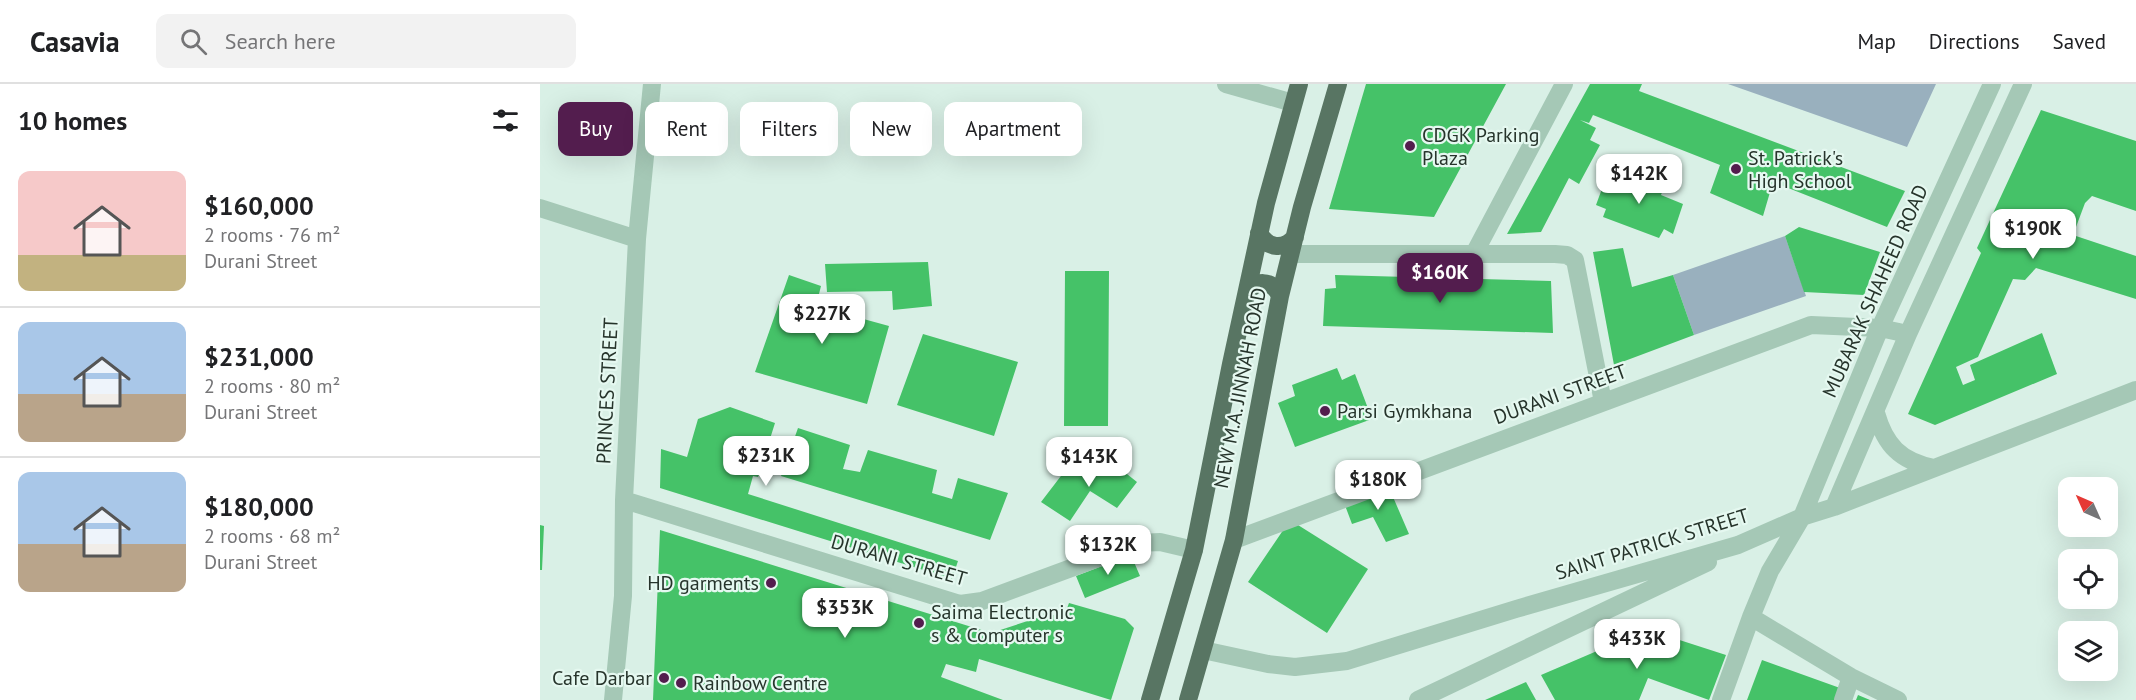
<!DOCTYPE html>
<meta charset="utf-8">
<style>
:root{--surface:#fff;--page:#f2f2f2;--text:#202124;--muted:#757577;--line:#e0e0e0;--accent:#531d4e}
body{margin:0;font-family:"PT Sans",sans-serif;background:var(--page);color:var(--text);height:100vh;display:flex;flex-direction:column;font-size:22px;white-space:nowrap}
*{box-sizing:border-box;margin:0}
p{font-size:20px;color:var(--muted)}
.icon{flex:none;width:33px;height:33px;fill:none;stroke:currentColor;stroke-width:2;stroke-linecap:round;stroke-linejoin:round}
.map{position:relative;flex:1;overflow:hidden}
.panel{display:flex;flex-direction:column;background:var(--surface);width:540px}
.panel>*{flex:none}
.banner{position:absolute;left:18px;top:18px;width:570px;height:54px;display:flex;gap:12px}
.needle{width:39px;rotate:315deg}
.fabs{position:absolute;left:1518px;top:393px;display:grid;gap:12px}
.fabs a{display:grid;place-items:center;width:60px;height:60px;border-radius:12px;background:var(--surface);box-shadow:0 6px 24px #0002;font-size:30px}
.price{position:absolute;translate:-50% -51px;padding:0 14px;border-radius:12px;background:#fff;color:#222;font-size:20px;line-height:39px;filter:drop-shadow(0 2px 3px #0008)}
.price::after{content:'';position:absolute;left:50%;top:36px;width:18px;height:14px;margin-left:-9px;background:inherit;clip-path:polygon(0 0,100% 0,50% 100%)}
.price.selected{background:var(--accent);color:#fff}
ul{padding:0;list-style:none}
li{display:flex;align-items:center;gap:18px;height:150px;padding:0 18px}
li+li{border-top:2px solid var(--line)}
li span{display:grid;place-items:center;flex:none;width:168px;height:120px;border-radius:12px;color:#555}
li>.icon{margin-inline-start:auto}
span .icon{width:72px;height:72px;fill:#fffc;stroke-width:1}
li b{font-size:26px}
h2{display:flex;justify-content:space-between;align-items:center;height:72px;padding:0 18px;font-size:26px}
.pill{padding:0 21px;border-radius:12px;background:var(--surface);box-shadow:0 6px 24px #0002;font-size:21px;line-height:54px}
.pill.selected{background:var(--accent);color:#fff}
header{display:flex;align-items:center;gap:36px;box-sizing:border-box;height:84px;padding:0 30px;background:var(--surface);border-bottom:2px solid var(--line)}
header strong{font-size:28px}
nav{display:flex;gap:33px;margin-inline-start:auto;font-size:21px}
.search{width:420px;height:54px;background:var(--page);display:flex;align-items:center;gap:15px;box-sizing:border-box;padding:0 21px;border-radius:12px;color:var(--muted);font-size:22px}
main{display:flex;flex:1;min-height:0}
.map>svg:first-child{display:block}
</style>
<header>
<strong>Casavia</strong>
<div class="search"><svg class="icon" aria-label="search" viewBox="0 0 24 24"><circle cx="10" cy="10" r="6"/><path d="M15 15l6 6"/></svg>Search here</div>
<nav><a>Map</a><a>Directions</a><a>Saved</a></nav>
</header>
<main>
<section class="panel">
<h2>10 homes<svg class="icon" aria-label="filters" viewBox="0 0 24 24"><path d="M4 7h16M4 17h16"/><circle cx="9" cy="7" r="2"/><circle cx="15" cy="17" r="2"/></svg></h2>
<ul>
<li><span style="background:linear-gradient(#f6c9c9 70%,#c2b280 0)"><svg class="icon" aria-label="home" viewBox="0 0 24 24"><path d="M3 11l9-7 9 7M6 9v11h12V9"/></svg></span><div><b>$160,000</b><p>2 rooms · 76 m²</p><p>Durani Street</p></div></li>
<li><span style="background:linear-gradient(#a9c7e8 60%,#b9a48a 0)"><svg class="icon" aria-label="home" viewBox="0 0 24 24"><path d="M3 11l9-7 9 7M6 9v11h12V9"/></svg></span><div><b>$231,000</b><p>2 rooms · 80 m²</p><p>Durani Street</p></div></li>
<li><span style="background:linear-gradient(#a9c7e8 60%,#b9a48a 0)"><svg class="icon" aria-label="home" viewBox="0 0 24 24"><path d="M3 11l9-7 9 7M6 9v11h12V9"/></svg></span><div><b>$180,000</b><p>2 rooms · 68 m²</p><p>Durani Street</p></div></li>
</ul>
</section>
<div class="map">
<svg width="1596" height="616" viewBox="0 0 1596 616">
<rect width="100%" height="100%" fill="#d9f0e6"/>
<path fill="#99b0be" d="M1188 0H1396L1367 63Z
M1245 152 1266 212 1154 251 1133 191Z"/>
<path fill="#45c268" d="M826 0H966L894 133 789 125Z
M1050 0H1102L1099 7 1365 107 1347 143 1233 98 1223 132 1170 109 1180 81 1053 31 1049 39 1040 36 1056 44 1050 56 1060 61 1039 100 1029 94 1001 148 967 150Z
M1501 26 1596 57V127L1552 112 1545 119 1533 151 1596 172V215L1496 184 1485 196 1473 195 1438 273 1416 283 1423 301 1435 296 1430 281 1502 249 1517 290 1395 341 1368 330 1441 169 1437 164Z
M1090 89 1124 103 1121 111 1143 120 1133 150 1124 145 1119 154 1063 133 1066 125 1056 121 1067 91 1085 99Z
M1259 143 1340 168 1324 211 1264 208 1245 152Z
M1083 164 1092 203 1133 191 1154 251 1074 281 1053 168Z
M388 178 392 222 353 226 352 207 287 208 285 180Z
M525 187H569L568 342H524Z
M249 191 281 202 276 222 349 242 327 320 215 288Z
M795 191 1011 197 1013 249 783 242 785 205 796 204Z
M383 250 478 278 454 352 357 321Z
M797 284 802 296 815 290 832 335 755 363 738 319 755 312 752 301Z
M190 323 235 339 218 393 213 392 208 410 418 477 412 495 120 404 121 365 147 373 158 335Z
M258 344 310 361 303 385 320 388 328 366 397 386 392 409 412 415 418 394 468 409 450 456 241 392Z
M568 375 597 398 577 424 550 407 530 437 501 418 524 388 562 381Z
M847 399 869 450 846 458 833 433 812 440 803 416Z
M750 436 828 485 787 549 708 498Z
M0 441 4 442 2 486H0Z
M120 446 451 549 503 532 504 527 523 535 529 519 585 535 594 544 571 616 439 575 436 588 406 580 401 593 463 616H113Z
M591 471 600 492 545 514 536 492Z
M1113 543 1124 551 1186 571 1169 616 1108 594 1099 616H1015L1001 591Z
M1222 576 1300 604 1295 616H1207Z
M986 598 996 616H945Z
M1318 611 1330 616H1316Z"/>
<g fill="none" stroke-linecap="round" stroke-linejoin="round">
<path stroke="#a5c8b6" stroke-width="18" d="M686 0 753 19
M0 124 97 155
M750 170H1015L1027 171 1035 176 1063 318
M934 170 1024 0
M1336 329C1345 361 1360 377 1394 384
M84 416 420 520 442 517 599 459 620 458 654 466
M1294 423 1368 250 1483 0
M694 456 1271 241 1340 244 1368 250
M1211 533 1311 593 1358 616
M663 566 728 580 755 583 807 577 976 525 1198 461 1262 433 1294 423 1596 306
M73 616 83 512 84 416 97 155 112 0
M878 616 1168 478
M1181 616 1211 533 1230 487 1262 433 1340 244 1452 0
M1303 616 1311 593"/>
<path stroke="#587563" stroke-width="18" d="M719 149C727 164 743 167 755 153
M706 211C714 195 733 195 740 212
M610 616 654 466 691 280 726 119 759 0
M648 616 694 456 740 212 762 123 798 0"/>
</g>
<g fill="#531d4e" stroke="#e5f8f0" stroke-width="2">
<circle cx="870" cy="62" r="6"/>
<circle cx="1196" cy="85" r="6"/>
<circle cx="785" cy="327" r="6"/>
<circle cx="231" cy="499" r="6"/>
<circle cx="379" cy="539" r="6"/>
<circle cx="124" cy="594" r="6"/>
<circle cx="141" cy="599" r="6"/>
</g>
<g text-anchor="middle" dominant-baseline="central" stroke-width="4.5" stroke-linejoin="round" paint-order="stroke">
<g font-size="20" fill="#26342b" stroke="#e5f8f0" text-anchor="start">
<text x="882" y="51">CDGK Parking<tspan x="882" dy="23">Plaza</tspan></text>
<text x="1208" y="74">St. Patrick's<tspan x="1208" dy="23">High School</tspan></text>
<text x="797" y="327">Parsi Gymkhana</text>
<text x="219" y="499" text-anchor="end">HD garments</text>
<text x="391" y="528">Saima Electronic<tspan x="391" dy="23">s &amp; Computer s</tspan></text>
<text x="112" y="594" text-anchor="end">Cafe Darbar</text>
<text x="153" y="599">Rainbow Centre</text>
</g>
<g font-size="20" fill="#26342b" stroke="#e5f8f0">
<text transform="translate(1335 207) rotate(-66)">MUBARAK SHAHEED ROAD</text>
<text transform="translate(700 304) rotate(-79)">NEW M.A. JINNAH ROAD</text>
<text transform="translate(67 307) rotate(-87)">PRINCES STREET</text>
<text transform="translate(1020 310) rotate(-20)">DURANI STREET</text>
<text transform="translate(1112 460) rotate(-17)">SAINT PATRICK STREET</text>
<text transform="translate(359 476) rotate(16)">DURANI STREET</text>
</g>
</g>
</svg>
<div class="fabs">
<a><svg class="needle" viewBox="-14 -14 28 28"><path d="M0-13l5 13h-10z" fill="#e53935"/><path d="M0 13l5-13h-10z" fill="#757577"/></svg></a>
<a><svg class="icon" aria-label="locate" viewBox="0 0 24 24"><circle cx="12" cy="12" r="6"/><path d="M12 2v4M12 18v4M2 12h4M18 12h4"/></svg></a>
<a><svg class="icon" aria-label="layers" viewBox="0 0 24 24"><path d="M12 4l9 5-9 5-9-5zM3 14l9 5 9-5"/></svg></a>
</div>
<b class="price" style="left:1099px;top:121px">$142K</b>
<b class="price" style="left:1493px;top:176px">$190K</b>
<b class="price selected" style="left:900px;top:220px">$160K</b>
<b class="price" style="left:282px;top:261px">$227K</b>
<b class="price" style="left:226px;top:403px">$231K</b>
<b class="price" style="left:549px;top:404px">$143K</b>
<b class="price" style="left:838px;top:427px">$180K</b>
<b class="price" style="left:568px;top:492px">$132K</b>
<b class="price" style="left:305px;top:555px">$353K</b>
<b class="price" style="left:1097px;top:586px">$433K</b>
<div class="banner">
<a class="pill selected">Buy</a>
<a class="pill">Rent</a>
<a class="pill">Filters</a>
<a class="pill">New</a>
<a class="pill">Apartment</a>
</div>
</div>
</main>
